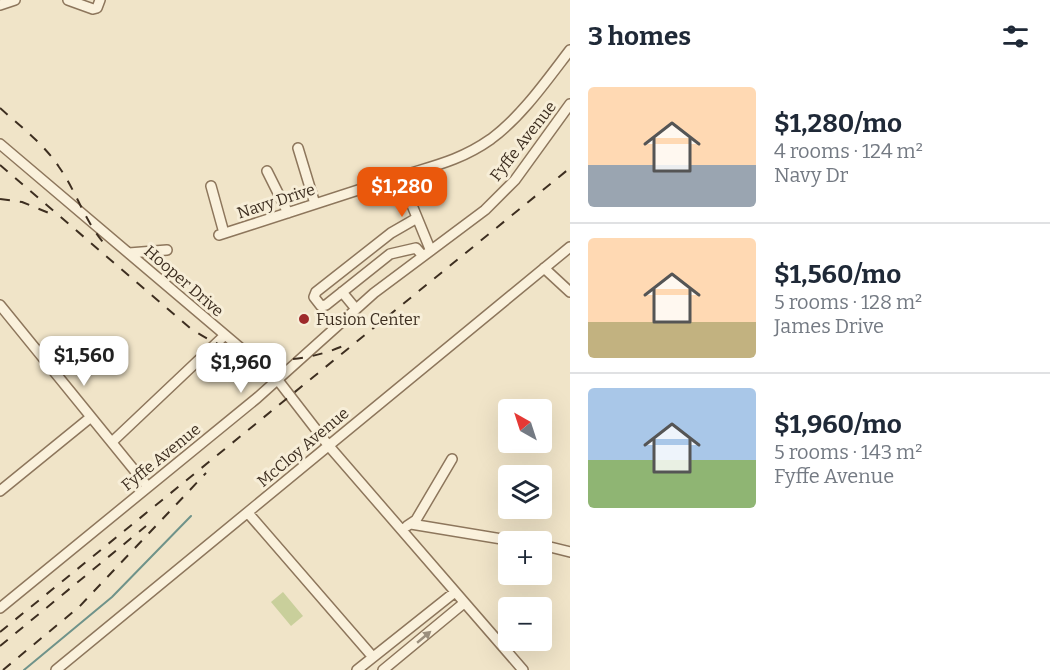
<!DOCTYPE html>
<meta charset="utf-8">
<style>
:root{--surface:#fff;--page:#f2f2f3;--text:#1f2937;--muted:#747a83;--line:#e0e1e3;--accent:#ea580c}
body{margin:0;font-family:Bitter,serif;background:var(--page);color:var(--text);height:100vh;display:flex;flex-direction:column;font-size:22px;white-space:nowrap}
*{box-sizing:border-box;margin:0}
p{font-size:20px;color:var(--muted)}
.icon{flex:none;width:33px;height:33px;fill:none;stroke:currentColor;stroke-width:2;stroke-linecap:round;stroke-linejoin:round}
.map{position:relative;flex:1;overflow:hidden}
.panel{display:flex;flex-direction:column;background:var(--surface);width:480px}
.panel>*{flex:none}
.needle{width:39px;rotate:321deg}
.buttons{position:absolute;left:498px;top:399px;display:grid;gap:12px}
.buttons a{display:grid;place-items:center;width:54px;height:54px;border-radius:6px;background:var(--surface);box-shadow:0 6px 24px #0002;font-size:30px}
.price{position:absolute;translate:-50% -51px;padding:0 14px;border-radius:12px;background:#fff;color:#222;font-size:20px;line-height:39px;filter:drop-shadow(0 2px 3px #0008)}
.price::after{content:'';position:absolute;left:50%;top:36px;width:18px;height:14px;margin-left:-9px;background:inherit;clip-path:polygon(0 0,100% 0,50% 100%)}
.price.current{background:var(--accent);color:#fff}
ul{padding:0;list-style:none}
li{display:flex;align-items:center;gap:18px;height:150px;padding:0 18px}
li+li{border-top:2px solid var(--line)}
li span{display:grid;place-items:center;flex:none;width:168px;height:120px;border-radius:6px;color:#555}
li>.icon{margin-inline-start:auto}
span .icon{width:72px;height:72px;fill:#fffc;stroke-width:1}
li b{font-size:26px}
h2{display:flex;justify-content:space-between;align-items:center;height:72px;padding:0 18px;font-size:26px}
main{display:flex;flex:1;min-height:0}
.map>svg:first-child{display:block}
</style>
<main>
<div class="map">
<svg width="570" height="670" viewBox="0 0 570 670">
<rect width="100%" height="100%" fill="#f0e4c8"/>
<path fill="#c9cf9b" d="M283 592 303 616 291 626 271 602Z"/>
<g fill="none" stroke-linecap="round" stroke-linejoin="round">
<path stroke="#6f938a" stroke-width="2" d="M24 670 112 597 191 516"/>
<g stroke="#8d765c" stroke-width="12">
<path id="minor" d="M68 0 93 9 97 8 100 0
M0 5 15 0
M0 144 277 379 328 445 523 670
M298 148 315 204
M267 171 288 213
M400 176 430 249
M211 186 224 233
M417 218 391 233 316 292 314 297 321 306 326 305 390 254 416 248 422 255
M219 235C276 217 333 198 389 180 427 167 457 163 491 139 522 116 547 80 570 50
M129 253 167 250
M544 268 570 292
M342 292 356 309
M0 305 148 487
M112 442 224 336
M0 491 91 417
M248 513 372 656
M411 524 520 542
M407 526 416 520 452 459
M542 545 570 552
M0 608 257 398 374 293 485 210 515 180 570 104
M56 670 570 247
M357 670 455 592
M383 670 464 603"/>
</g>
<use href="#minor" stroke="#faf1dc" stroke-width="9"/>
<path stroke="#3d2e20" stroke-width="2" stroke-dasharray="10 10" stroke-linecap="butt" d="M0 108C21 127 43 143 59 167 78 194 85 224 109 249
M0 165 190 328C243 363 291 370 350 343
M0 199 22 202 49 213
M0 632 570 168
M0 646 146 526
M3 670 79 607 206 473"/>
</g>
<defs><path id="oneway-solid" d="M-6-.8H1V-3.2L6.5 0L1 3.2V.8H-6Z" transform="scale(1.5)"/></defs>
<use fill="#9c907e" href="#oneway-solid" transform="translate(424 637) rotate(-40)"/>
<circle fill="#9e2a2b" stroke="#f7eed8" stroke-width="2" cx="304" cy="319" r="6"/>
<g text-anchor="middle" dominant-baseline="central" stroke-width="6" stroke-linejoin="round" paint-order="stroke">
<g font-size="16" fill="#3d2e20" stroke="#f7eed8">
<text transform="translate(523 141) rotate(-52)">Fyffe Avenue</text>
<text transform="translate(276 201) rotate(-18)">Navy Drive</text>
<text transform="translate(184 281) rotate(41)">Hooper Drive</text>
<text transform="translate(303 447) rotate(-40)">McCloy Avenue</text>
<text transform="translate(161 457) rotate(-39)">Fyffe Avenue</text>
</g>
<g font-size="16" fill="#3d2e20" stroke="#f7eed8" text-anchor="start">
<text x="316" y="319">Fusion Center</text>
</g>
</g>
</svg>
<div class="buttons">
<a><svg class="needle" viewBox="-14 -14 28 28"><path d="M0-13l5 13h-10z" fill="#e53935"/><path d="M0 13l5-13h-10z" fill="#747a83"/></svg></a>
<a><svg class="icon" aria-label="layers" viewBox="0 0 24 24"><path d="M12 4l9 5-9 5-9-5zM3 14l9 5 9-5"/></svg></a>
<a>+</a>
<a>−</a>
</div>
<b class="price current" style="left:402px;top:218px">$1,280</b>
<b class="price" style="left:84px;top:387px">$1,560</b>
<b class="price" style="left:241px;top:394px">$1,960</b>
</div>
<section class="panel">
<h2>3 homes<svg class="icon" aria-label="filters" viewBox="0 0 24 24"><path d="M4 7h16M4 17h16"/><circle cx="9" cy="7" r="2"/><circle cx="15" cy="17" r="2"/></svg></h2>
<ul>
<li><span style="background:linear-gradient(#ffd9b3 65%,#9aa5b1 0)"><svg class="icon" aria-label="home" viewBox="0 0 24 24"><path d="M3 11l9-7 9 7M6 9v11h12V9"/></svg></span><div><b>$1,280/mo</b><p>4 rooms · 124 m²</p><p>Navy Dr</p></div></li>
<li><span style="background:linear-gradient(#ffd9b3 70%,#c2b280 0)"><svg class="icon" aria-label="home" viewBox="0 0 24 24"><path d="M3 11l9-7 9 7M6 9v11h12V9"/></svg></span><div><b>$1,560/mo</b><p>5 rooms · 128 m²</p><p>James Drive</p></div></li>
<li><span style="background:linear-gradient(#a9c7e8 60%,#8fb573 0)"><svg class="icon" aria-label="home" viewBox="0 0 24 24"><path d="M3 11l9-7 9 7M6 9v11h12V9"/></svg></span><div><b>$1,960/mo</b><p>5 rooms · 143 m²</p><p>Fyffe Avenue</p></div></li>
</ul>
</section>
</main>
